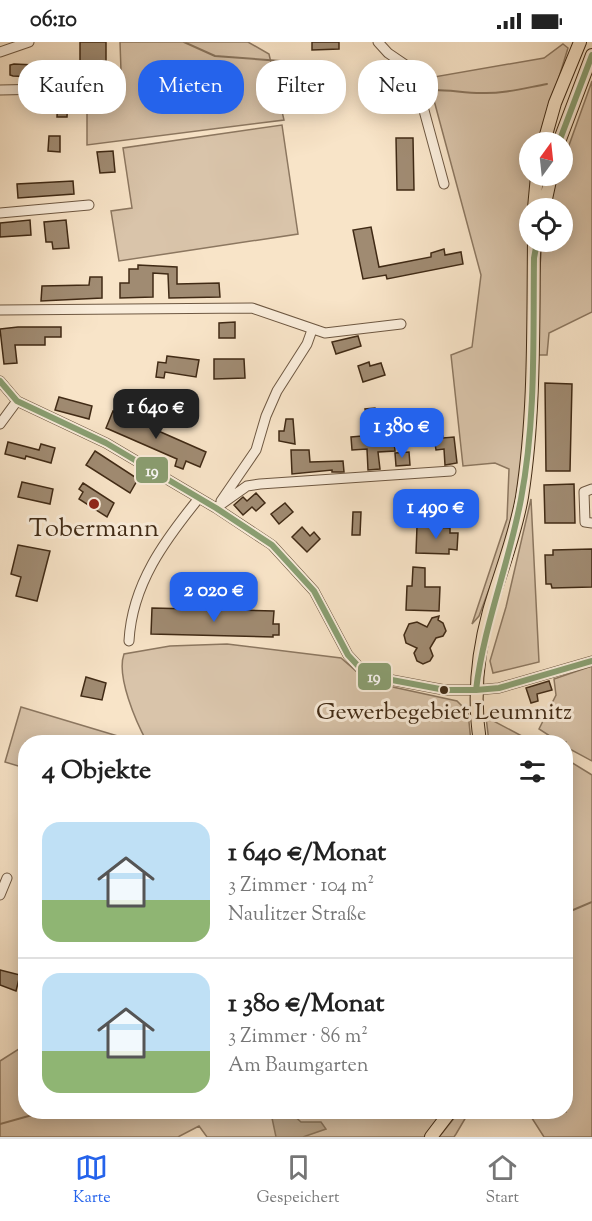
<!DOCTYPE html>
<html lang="de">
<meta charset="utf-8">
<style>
:root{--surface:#fff;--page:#f2f2f2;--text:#222;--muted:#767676;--line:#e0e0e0;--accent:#2563eb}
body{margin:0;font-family:"Sorts Mill Goudy",serif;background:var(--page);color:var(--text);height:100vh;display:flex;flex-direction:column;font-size:22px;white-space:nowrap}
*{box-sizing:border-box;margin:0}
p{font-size:20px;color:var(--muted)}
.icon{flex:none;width:33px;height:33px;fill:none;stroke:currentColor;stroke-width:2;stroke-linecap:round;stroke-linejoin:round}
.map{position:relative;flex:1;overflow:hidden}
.panel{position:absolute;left:18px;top:693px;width:555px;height:384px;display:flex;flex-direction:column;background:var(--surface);border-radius:24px;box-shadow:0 3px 15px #0003}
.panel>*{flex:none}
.top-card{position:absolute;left:18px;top:18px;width:556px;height:54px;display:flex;gap:12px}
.needle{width:39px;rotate:15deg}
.controls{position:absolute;left:519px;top:90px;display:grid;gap:12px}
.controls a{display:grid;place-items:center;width:54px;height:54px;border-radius:50%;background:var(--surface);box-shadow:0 3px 15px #0003;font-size:30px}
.price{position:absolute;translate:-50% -51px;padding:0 14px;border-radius:12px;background:var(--accent);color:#fff;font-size:20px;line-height:39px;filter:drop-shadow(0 2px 3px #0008)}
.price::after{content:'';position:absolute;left:50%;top:36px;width:18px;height:14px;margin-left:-9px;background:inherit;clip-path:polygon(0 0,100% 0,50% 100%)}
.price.current{background:#222;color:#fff}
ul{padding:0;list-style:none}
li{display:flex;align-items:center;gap:18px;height:150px;padding:0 24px}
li+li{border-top:2px solid var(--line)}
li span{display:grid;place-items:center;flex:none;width:168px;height:120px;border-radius:18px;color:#555}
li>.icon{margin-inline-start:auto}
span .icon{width:72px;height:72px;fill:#fffc;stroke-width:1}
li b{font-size:26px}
h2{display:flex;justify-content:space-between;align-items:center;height:72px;padding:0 24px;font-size:26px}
.pill{padding:0 21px;border-radius:24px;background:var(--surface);box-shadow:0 3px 15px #0003;font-size:21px;line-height:54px}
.pill.current{background:var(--accent);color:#fff}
.status{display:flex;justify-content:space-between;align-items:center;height:42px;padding:0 30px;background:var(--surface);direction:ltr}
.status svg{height:16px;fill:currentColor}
.tabs{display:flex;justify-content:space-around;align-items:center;height:84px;border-top:2px solid var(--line);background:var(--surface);font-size:16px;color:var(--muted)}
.tabs a{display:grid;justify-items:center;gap:3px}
.tabs .current{color:var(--accent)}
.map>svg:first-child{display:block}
</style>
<div class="status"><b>06:10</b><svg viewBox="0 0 49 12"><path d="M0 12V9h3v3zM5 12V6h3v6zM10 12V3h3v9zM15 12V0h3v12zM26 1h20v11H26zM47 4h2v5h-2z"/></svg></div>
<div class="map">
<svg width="592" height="1095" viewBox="0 0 592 1095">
<rect width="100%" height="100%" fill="#f8e4c8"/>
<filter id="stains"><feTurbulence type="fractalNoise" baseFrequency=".00333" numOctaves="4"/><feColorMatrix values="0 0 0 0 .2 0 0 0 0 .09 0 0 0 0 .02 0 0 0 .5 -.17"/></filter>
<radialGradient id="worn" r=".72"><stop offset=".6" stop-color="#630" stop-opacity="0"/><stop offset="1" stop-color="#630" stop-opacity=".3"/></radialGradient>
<path fill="#d9c4aa" stroke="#8c7760" stroke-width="1.5" d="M120 0H248L269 12 284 78 87 103V34L121 29Z
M563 2 568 6 539 100H530V134H533L530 166 526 377 521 434 513 475 496 529 479 574 472 582 507 477 509 427 495 421 463 424 451 313 472 305 481 233 428 36 544 16Z
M592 39V270L549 291 547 313H537V260L542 200H562V166H548L557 134H562L563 120Z
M282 83 298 192 119 219 111 169 132 166 123 106Z
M531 457 539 620 493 631 490 619 506 565Z
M227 602 341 616 363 635 379 642 457 659 468 670 471 700H147C136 680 116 634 124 612L170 604Z
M592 624V719L566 705V700H559L539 687 556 653 554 637Z
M21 665 131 698 130 700H26L25 726 5 720Z
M486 675 533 700H489Z
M566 717 592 733V1095H544L528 1070H566Z
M25 1003 26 1070H443L424 1095H207L199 1084 178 1095H0V1019Z
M459 1070H469L456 1092 454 1095H439Z"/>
<path fill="#b9a58b" stroke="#89745c" stroke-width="1.5" d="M280 1070H290L301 1080H321L326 1087 303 1095H276L272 1076Z"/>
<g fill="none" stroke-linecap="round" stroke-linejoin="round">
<path stroke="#89745c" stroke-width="2" d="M184 0 215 14 308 21
M429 48C447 47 463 51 481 51 503 52 525 46 547 42
M566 871 592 860
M0 1082 43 1070"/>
</g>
<path fill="#a08b72" stroke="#402a15" stroke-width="1.5" d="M80 0H106V22L80 21Z
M312 0H339V7L312 8Z
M14 22 35 23 40 28 35 35 13 34 10 33V23Z
M59 33 69 34 67 75H57Z
M49 94H60V110L48 109Z
M396 96H413L414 148H397Z
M113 109 115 130 100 131 97 110Z
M73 139 74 152 18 156 17 142Z
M30 178 31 193 0 195V181Z
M66 178 69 206 53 207 52 200H46L44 180Z
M371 185 379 225 431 215V211L444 207 445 213 461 210 463 222 387 237 386 233 363 237 353 188Z
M138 223 177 225V242L219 241 220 255 169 256 168 232 153 231V255L120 256V241H129V227H138Z
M90 235H102V256L41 259 42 244 89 243Z
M235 280V296H219V281Z
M18 285H61V295H45V303H15L17 321 4 322 0 287Z
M358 294 361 304 336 312 332 300Z
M167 314 199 318 196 335 165 330 164 336 156 335 158 320 166 321Z
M214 317H244L245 336 214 337Z
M369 320 370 324 381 321 385 333 363 340 358 324Z
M545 341 572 342 570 429H546Z
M59 355 92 364 89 377 55 368Z
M375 366 378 384 368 385 365 367Z
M113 369 206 410 200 425 186 419 183 427 175 424 177 417 106 386Z
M286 377H293L295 402 279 399V389H284Z
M362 394 363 399 394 400 395 409 378 410 380 427 368 428 367 407 352 408 351 395Z
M443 394V396L454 395 457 421 445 423 444 407 436 408 434 395Z
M8 400 39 408 41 402 55 406 51 421 26 414 25 417 5 412Z
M291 408H309L310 420 343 419 344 430H332V428L292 432Z
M95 409 138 437 130 451 86 423Z
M409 410 410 423 396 424 395 411Z
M22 440 53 447 50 462 18 455Z
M83 441 114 461 107 475 79 457 83 450 79 447Z
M574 442 575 481H545L544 443Z
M256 451 265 461 256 469 252 465 243 473 234 463 243 455 247 459Z
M285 461 293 470 279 482 271 472Z
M353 470H361L360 493H352Z
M417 484 450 486V491H458L457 508 449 507V512L416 511Z
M302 485 310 494 314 490 320 497 307 510 292 495Z
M18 503 50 509 37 559 16 554 21 535 11 532Z
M592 507V545L552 546 551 542H546L545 513H553V508Z
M413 525 425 526V545H440L439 569 406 568 407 544H412Z
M152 566 274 569 273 582H279V593H273V595L151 592Z
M439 574 438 578 443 581 446 589 443 594 436 596 430 606 433 614 430 619 423 622 417 619 414 611 417 606 406 601 404 593 409 582 417 580 427 585 432 576Z
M86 635 106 641 102 658 81 654Z
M549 639 552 648 537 652 538 659 531 661 526 646Z
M0 928 20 933 16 949 0 943Z"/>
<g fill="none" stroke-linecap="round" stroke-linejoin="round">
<g stroke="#6e5842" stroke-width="11">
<path id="minor" d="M378 0 388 11 413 28 444 142
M0 10 29 0
M0 48 49 47
M0 171 89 163
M0 268 252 266 325 291 401 282
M0 339 17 359 106 401 216 466 272 503 314 549 348 613 361 627 376 635 445 648H476L499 646 592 619
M0 382 17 359
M592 447 584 450 585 480 592 481
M221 459 256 408 266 374 277 349 307 302 312 288
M216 466 247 444 260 442 451 429
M129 599C132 542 165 498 199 456
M0 853 7 836"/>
</g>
<g stroke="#402a15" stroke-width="14">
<path id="major" d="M544 100 555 61 580 0
M559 100 592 13
M534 166 537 134
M544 166 551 134
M480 700C473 656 477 613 489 569 500 531 515 495 522 455 535 372 533 284 534 200
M431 1095 450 1070"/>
</g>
<use href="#minor" stroke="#faeddb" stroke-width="9"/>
<use href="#major" stroke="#f8e4c8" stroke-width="12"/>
<g stroke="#faeddb" stroke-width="10">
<path id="bus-1" d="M559 100 592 13
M0 339 17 359 106 401 216 466 272 503 314 549 348 613 361 627 376 635 445 648H476L499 646 592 619
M476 648C484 582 509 522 521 457 536 378 533 296 534 216L537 200"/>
</g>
<use href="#bus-1" stroke="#8a9f72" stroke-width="6"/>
</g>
<circle fill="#8f2418" stroke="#faeddb" stroke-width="2" cx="94" cy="462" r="6"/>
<circle fill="#402a15" stroke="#faeddb" stroke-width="2" cx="444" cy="648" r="5"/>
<g text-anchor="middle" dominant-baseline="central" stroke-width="6" stroke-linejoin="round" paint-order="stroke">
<g font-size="24" fill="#402a15" stroke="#faeddb">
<text x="444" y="671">Gewerbegebiet Leumnitz</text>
</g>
<g font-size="26" fill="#402a15" stroke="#faeddb">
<text x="94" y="487">Tobermann</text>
</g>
</g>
<g stroke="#faeddb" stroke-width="2">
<rect x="135" y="414" width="34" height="28" rx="6" fill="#8a9f72"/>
<rect x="357" y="620" width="35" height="29" rx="6" fill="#8a9f72"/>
</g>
<g font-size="16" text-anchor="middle" font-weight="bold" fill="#fff">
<text x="152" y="434">19</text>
<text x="374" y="640">19</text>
</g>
<rect width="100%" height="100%" filter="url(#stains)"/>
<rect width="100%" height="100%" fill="url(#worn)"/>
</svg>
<div class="controls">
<a><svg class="needle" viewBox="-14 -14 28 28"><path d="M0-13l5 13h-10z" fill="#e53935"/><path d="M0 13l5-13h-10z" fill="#767676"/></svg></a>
<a><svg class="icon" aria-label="locate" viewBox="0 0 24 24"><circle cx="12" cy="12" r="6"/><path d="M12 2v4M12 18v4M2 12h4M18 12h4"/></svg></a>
</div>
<b class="price current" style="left:156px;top:398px">1 640 €</b>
<b class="price" style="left:402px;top:417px">1 380 €</b>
<b class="price" style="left:436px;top:498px">1 490 €</b>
<b class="price" style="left:214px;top:581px">2 020 €</b>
<div class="top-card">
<a class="pill">Kaufen</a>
<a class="pill current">Mieten</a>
<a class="pill">Filter</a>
<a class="pill">Neu</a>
</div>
<section class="panel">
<h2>4 Objekte<svg class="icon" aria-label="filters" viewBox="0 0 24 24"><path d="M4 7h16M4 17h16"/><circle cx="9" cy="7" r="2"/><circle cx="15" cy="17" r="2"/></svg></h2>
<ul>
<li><span style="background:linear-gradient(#bfe0f5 65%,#8fb573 0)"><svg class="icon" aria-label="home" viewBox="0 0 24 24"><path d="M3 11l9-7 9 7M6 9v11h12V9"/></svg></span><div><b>1 640 €/Monat</b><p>3 Zimmer · 104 m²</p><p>Naulitzer Straße</p></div></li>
<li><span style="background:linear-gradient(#bfe0f5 65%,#8fb573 0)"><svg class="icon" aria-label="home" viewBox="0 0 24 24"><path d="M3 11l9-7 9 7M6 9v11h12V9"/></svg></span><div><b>1 380 €/Monat</b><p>3 Zimmer · 86 m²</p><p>Am Baumgarten</p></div></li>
</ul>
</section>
</div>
<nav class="tabs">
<a class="current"><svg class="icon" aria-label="map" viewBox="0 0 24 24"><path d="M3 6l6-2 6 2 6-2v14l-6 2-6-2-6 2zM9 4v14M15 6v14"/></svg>Karte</a>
<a><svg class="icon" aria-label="saved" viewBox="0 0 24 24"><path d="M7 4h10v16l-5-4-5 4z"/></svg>Gespeichert</a>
<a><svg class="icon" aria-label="home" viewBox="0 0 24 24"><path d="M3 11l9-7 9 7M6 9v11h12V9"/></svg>Start</a>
</nav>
